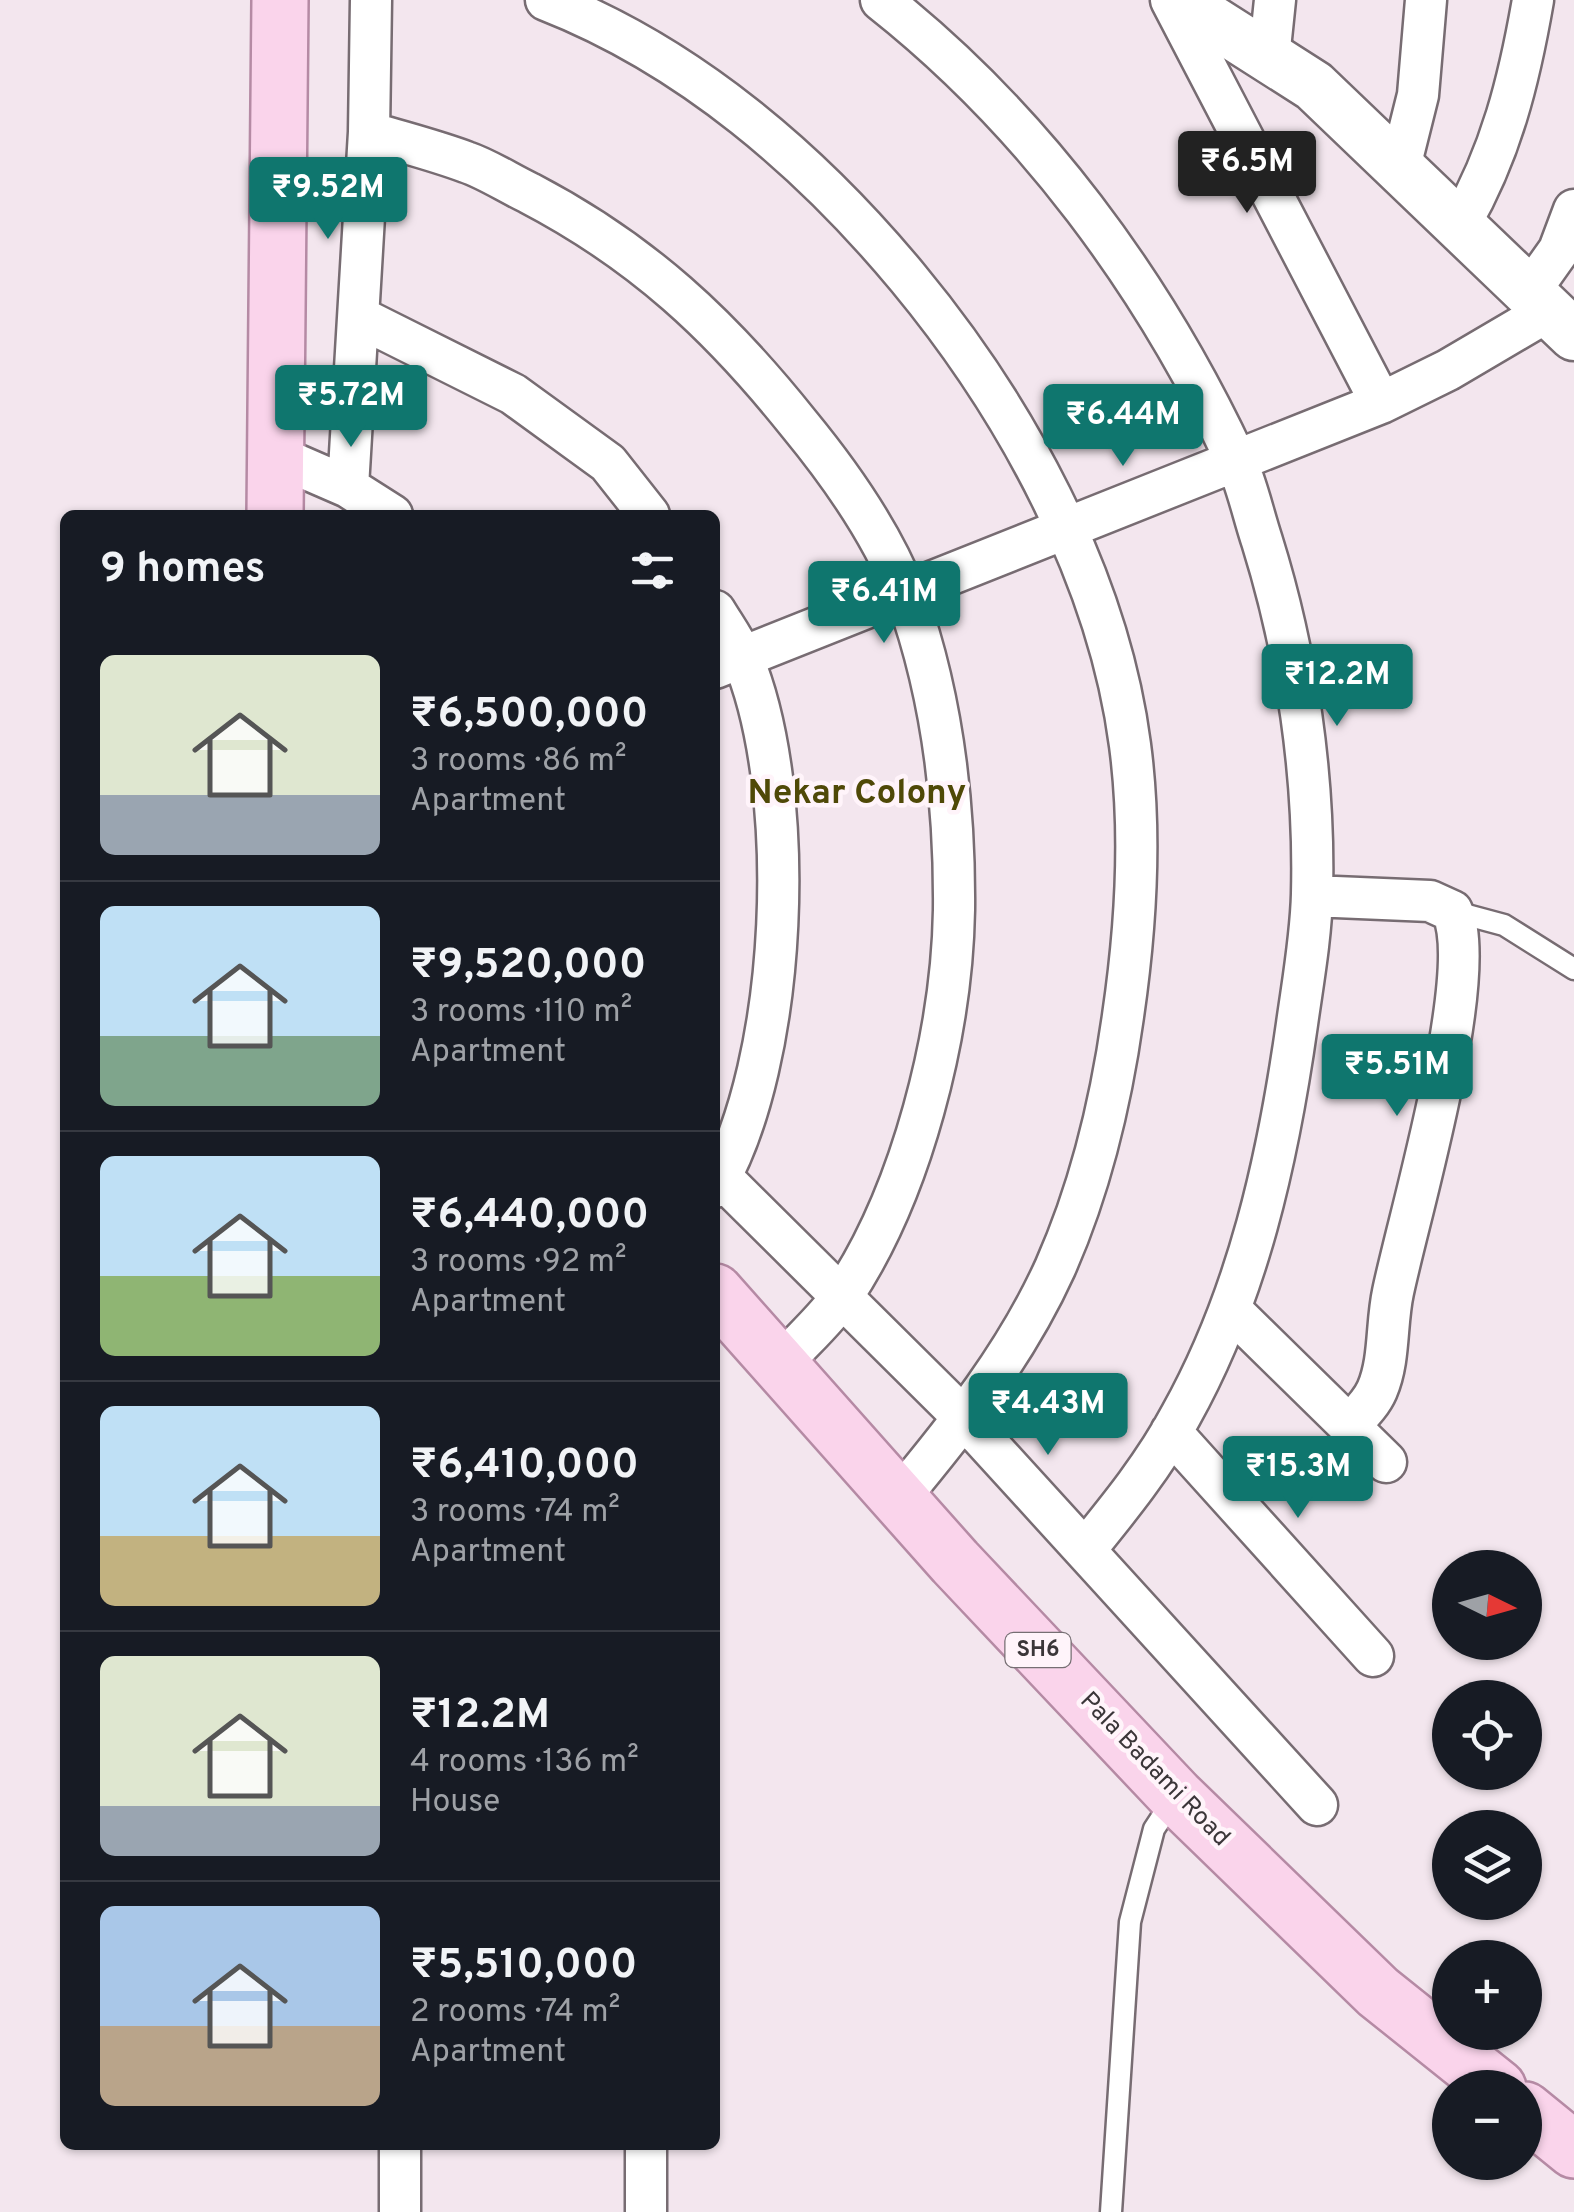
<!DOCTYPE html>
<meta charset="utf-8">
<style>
:root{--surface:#171b24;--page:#242831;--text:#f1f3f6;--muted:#9ea1a6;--line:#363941;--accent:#0f766e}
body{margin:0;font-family:Overpass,sans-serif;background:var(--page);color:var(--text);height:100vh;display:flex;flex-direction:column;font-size:38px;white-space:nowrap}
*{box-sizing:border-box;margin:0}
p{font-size:32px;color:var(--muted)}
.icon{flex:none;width:55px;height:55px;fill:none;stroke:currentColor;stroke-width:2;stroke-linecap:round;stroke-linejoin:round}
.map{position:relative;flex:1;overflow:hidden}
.side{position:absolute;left:60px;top:510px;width:660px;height:1640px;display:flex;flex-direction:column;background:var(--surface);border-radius:15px;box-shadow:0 2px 8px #0004}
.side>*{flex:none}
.needle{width:65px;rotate:95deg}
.buttons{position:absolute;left:1432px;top:1550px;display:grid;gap:20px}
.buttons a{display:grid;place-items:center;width:110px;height:110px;border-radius:50%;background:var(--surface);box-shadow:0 2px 8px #0004;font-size:50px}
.price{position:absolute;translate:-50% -85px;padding:0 22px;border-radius:10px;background:var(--accent);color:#fff;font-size:32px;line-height:65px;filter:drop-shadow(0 2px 5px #0008)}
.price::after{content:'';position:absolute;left:50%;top:60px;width:30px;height:22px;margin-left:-15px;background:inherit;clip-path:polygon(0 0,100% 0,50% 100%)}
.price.on{background:#222;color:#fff}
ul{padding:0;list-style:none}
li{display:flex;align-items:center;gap:30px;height:250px;padding:0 40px}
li+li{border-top:2px solid var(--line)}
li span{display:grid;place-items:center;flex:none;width:280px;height:200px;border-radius:15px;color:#555}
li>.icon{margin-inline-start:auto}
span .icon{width:120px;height:120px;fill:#fffc;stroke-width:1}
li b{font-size:42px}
h2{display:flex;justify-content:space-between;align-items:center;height:120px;padding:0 40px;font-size:42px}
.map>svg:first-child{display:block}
</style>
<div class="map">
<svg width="1574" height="2212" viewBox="0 0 1574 2212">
<rect width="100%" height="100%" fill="#f3e6ee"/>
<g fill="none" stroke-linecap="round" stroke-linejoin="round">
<g stroke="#776c72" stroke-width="25">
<path id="service" d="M1452 911 1504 925 1574 969
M1111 2212 1130 1922 1154 1829 1175 1797"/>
</g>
<g stroke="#776c72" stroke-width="45">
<path id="minor" d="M546 0C689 56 811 161 908 278 1015 407 1108 576 1130 745 1142 835 1136 927 1123 1016 1111 1102 1091 1187 1055 1268 1016 1354 958 1427 898 1499
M881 0C1033 120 1153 283 1235 458 1247 484 1253 514 1262 541 1297 653 1315 776 1312 894 1311 937 1303 981 1297 1024 1278 1159 1248 1295 1181 1415 1155 1464 1120 1507 1085 1550
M1171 0 1381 403
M1269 58 1275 0
M369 132C401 142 434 150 466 162 487 169 508 183 529 193 642 252 720 325 799 424 841 475 882 533 906 595 943 697 955 802 954 910 952 1033 912 1192 843 1295 826 1320 800 1342 780 1365
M1400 167 1418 95 1426 0
M1460 224C1501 153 1519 81 1533 0
M1530 291 1559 250 1574 210
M359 317 513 394 608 463 649 515
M272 454 348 487 392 515
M348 487 369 132 371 0
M715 611C724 626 735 641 742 657 799 791 788 1061 715 1187
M715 668 1381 403 1448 370 1550 310
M1312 896 1430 901 1452 911C1481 975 1409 1215 1393 1292 1386 1324 1390 1360 1377 1390 1371 1404 1359 1415 1349 1426
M715 1171 965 1419 1317 1805
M1230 1309 1386 1462
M1171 1432 1373 1656
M400 2145V2212
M646 2212V2145"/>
</g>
<g stroke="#776c72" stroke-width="55">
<path id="tertiary" d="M1179 0 1314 86 1574 335"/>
</g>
<g stroke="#b58aa4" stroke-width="60">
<path id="primary" d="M275 515 280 0
M715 1292 955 1562 1176 1796 1378 1992 1498 2088
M1525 2110 1574 2150"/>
</g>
<use href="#service" stroke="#fff" stroke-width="20"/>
<use href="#minor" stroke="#fff" stroke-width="40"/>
<use href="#tertiary" stroke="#fff" stroke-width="50"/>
<use href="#primary" stroke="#fad4eb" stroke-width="55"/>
</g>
<g text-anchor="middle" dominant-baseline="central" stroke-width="9" stroke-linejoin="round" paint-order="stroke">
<rect fill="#fff4fa" stroke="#766f73" stroke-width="2.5" x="1005.5" y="1633" width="65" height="34" rx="8"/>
<g font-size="22" font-weight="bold" fill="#3b3639">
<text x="1038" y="1650">SH6</text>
</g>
<g font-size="25" fill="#3b3639" stroke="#fff4fa">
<text transform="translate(1154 1770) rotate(46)">Pala Badami Road</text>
</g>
<g font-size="35" font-weight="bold" fill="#4f4907" stroke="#fff4fa">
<text x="857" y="794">Nekar Colony</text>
</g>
</g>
</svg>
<div class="buttons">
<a><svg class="needle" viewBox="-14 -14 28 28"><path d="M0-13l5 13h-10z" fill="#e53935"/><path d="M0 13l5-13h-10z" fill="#9ea1a6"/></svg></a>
<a><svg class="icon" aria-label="locate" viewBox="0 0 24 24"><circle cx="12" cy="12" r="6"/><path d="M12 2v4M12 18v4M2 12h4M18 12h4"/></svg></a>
<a><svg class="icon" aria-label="layers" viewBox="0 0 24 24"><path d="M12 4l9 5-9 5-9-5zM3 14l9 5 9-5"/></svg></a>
<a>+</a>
<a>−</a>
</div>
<b class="price on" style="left:1247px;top:216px">₹6.5M</b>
<b class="price" style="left:328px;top:242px">₹9.52M</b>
<b class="price" style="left:351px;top:450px">₹5.72M</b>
<b class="price" style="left:1123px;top:469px">₹6.44M</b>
<b class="price" style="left:884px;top:646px">₹6.41M</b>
<b class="price" style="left:1337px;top:729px">₹12.2M</b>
<b class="price" style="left:1397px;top:1119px">₹5.51M</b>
<b class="price" style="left:1048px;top:1458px">₹4.43M</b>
<b class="price" style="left:1298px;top:1521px">₹15.3M</b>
<section class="side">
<h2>9 homes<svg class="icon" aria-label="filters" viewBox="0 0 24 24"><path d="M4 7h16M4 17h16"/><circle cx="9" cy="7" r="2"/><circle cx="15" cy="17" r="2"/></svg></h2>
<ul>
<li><span style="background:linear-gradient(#dfe7d0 70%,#9aa5b1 0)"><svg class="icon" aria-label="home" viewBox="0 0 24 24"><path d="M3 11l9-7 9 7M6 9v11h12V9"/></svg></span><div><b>₹6,500,000</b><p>3 rooms · 86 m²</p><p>Apartment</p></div></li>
<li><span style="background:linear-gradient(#bfe0f5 65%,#7fa58c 0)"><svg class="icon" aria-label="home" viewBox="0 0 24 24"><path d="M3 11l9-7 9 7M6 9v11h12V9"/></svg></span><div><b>₹9,520,000</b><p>3 rooms · 110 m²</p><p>Apartment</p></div></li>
<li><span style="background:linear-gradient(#bfe0f5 60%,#8fb573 0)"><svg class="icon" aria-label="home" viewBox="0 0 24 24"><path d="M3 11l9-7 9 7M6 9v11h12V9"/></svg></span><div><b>₹6,440,000</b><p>3 rooms · 92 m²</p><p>Apartment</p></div></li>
<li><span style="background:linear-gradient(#bfe0f5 65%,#c2b280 0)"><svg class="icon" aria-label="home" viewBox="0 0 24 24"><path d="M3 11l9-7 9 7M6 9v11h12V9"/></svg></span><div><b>₹6,410,000</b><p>3 rooms · 74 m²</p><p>Apartment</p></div></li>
<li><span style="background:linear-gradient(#dfe7d0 75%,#9aa5b1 0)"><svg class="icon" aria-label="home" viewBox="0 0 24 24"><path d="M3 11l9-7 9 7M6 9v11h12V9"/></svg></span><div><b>₹12.2M</b><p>4 rooms · 136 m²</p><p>House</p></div></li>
<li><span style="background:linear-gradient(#a9c7e8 60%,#b9a48a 0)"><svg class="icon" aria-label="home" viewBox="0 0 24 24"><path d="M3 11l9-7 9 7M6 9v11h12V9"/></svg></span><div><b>₹5,510,000</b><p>2 rooms · 74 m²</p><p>Apartment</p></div></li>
</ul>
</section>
</div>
